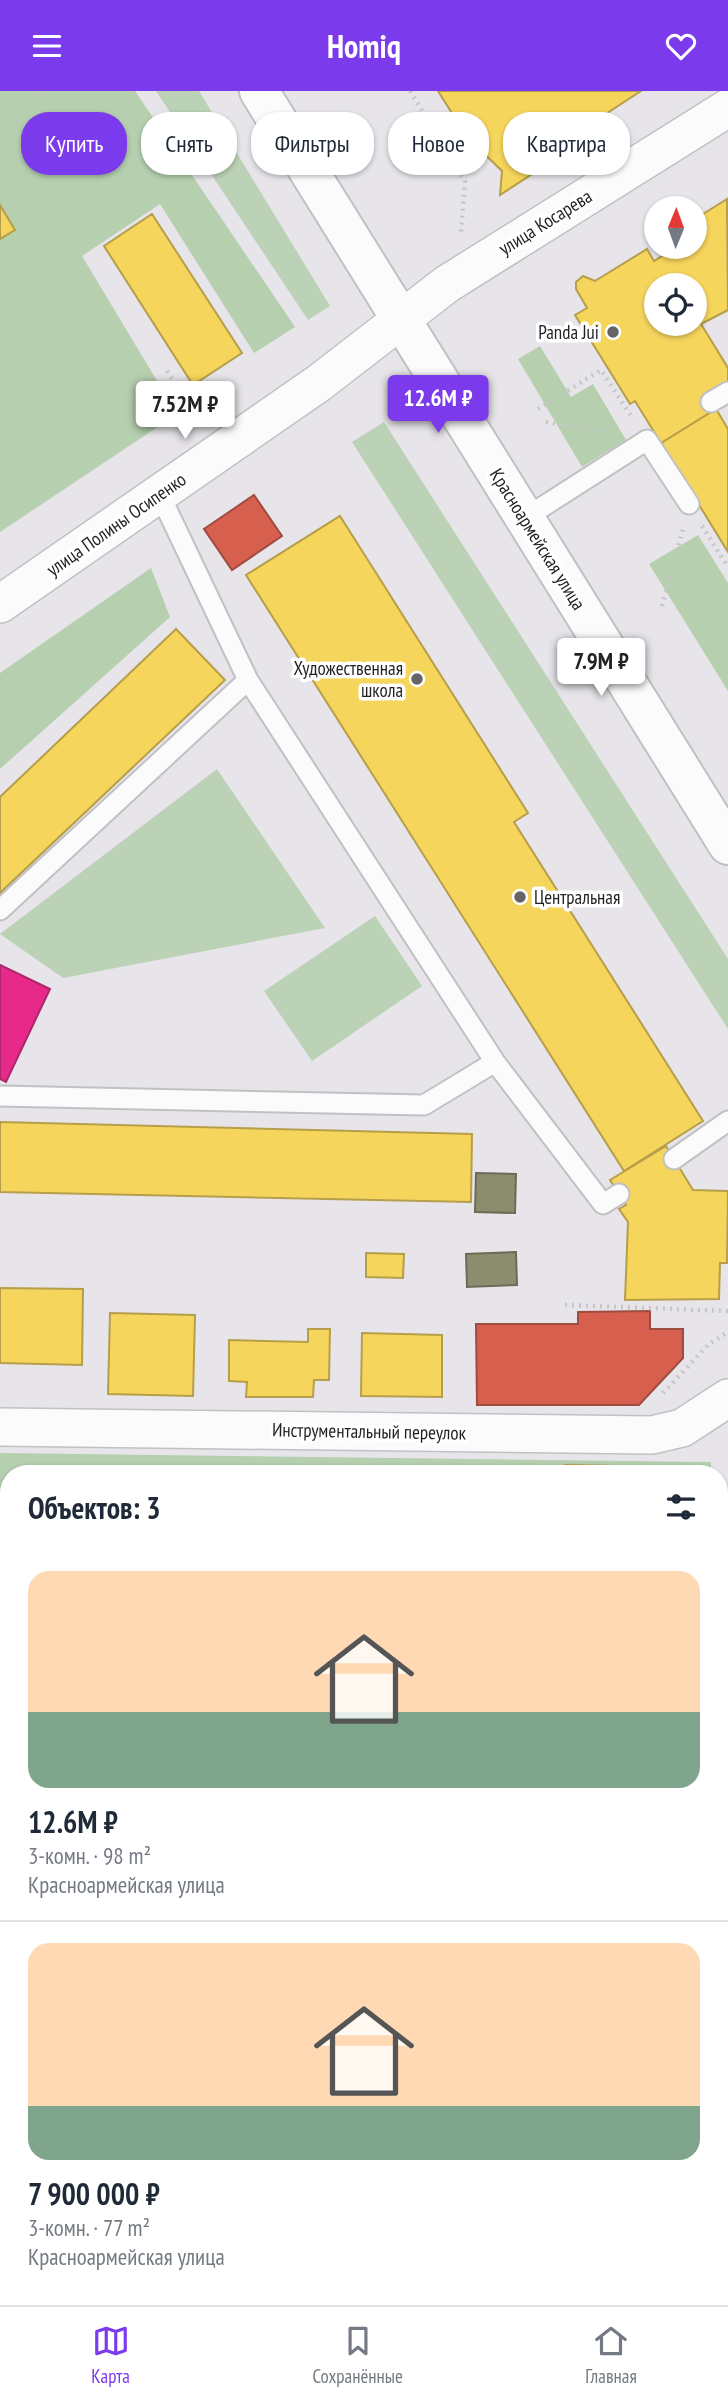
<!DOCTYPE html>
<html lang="ru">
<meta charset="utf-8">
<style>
:root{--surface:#fff;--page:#f6f6f7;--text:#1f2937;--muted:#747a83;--line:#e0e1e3;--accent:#7c3aed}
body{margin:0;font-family:"PT Sans Narrow",sans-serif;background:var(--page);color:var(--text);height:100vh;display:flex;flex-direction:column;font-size:26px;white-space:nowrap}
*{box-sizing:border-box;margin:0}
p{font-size:23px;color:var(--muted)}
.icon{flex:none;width:38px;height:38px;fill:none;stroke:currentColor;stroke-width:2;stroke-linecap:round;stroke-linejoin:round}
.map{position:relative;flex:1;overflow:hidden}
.side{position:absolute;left:0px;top:1374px;width:728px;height:842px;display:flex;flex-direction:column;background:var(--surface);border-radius:28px 28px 0 0;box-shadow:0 2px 5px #0004}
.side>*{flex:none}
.hud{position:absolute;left:21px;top:21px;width:686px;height:63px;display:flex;gap:14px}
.needle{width:46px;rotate:1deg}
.fabs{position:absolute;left:644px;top:105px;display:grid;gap:14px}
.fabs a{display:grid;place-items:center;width:63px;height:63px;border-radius:50%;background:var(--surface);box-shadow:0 2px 5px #0004;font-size:35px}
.price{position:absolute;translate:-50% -60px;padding:0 16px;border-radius:7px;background:#fff;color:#222;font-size:23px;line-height:46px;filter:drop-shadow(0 2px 4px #0008)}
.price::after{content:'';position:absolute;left:50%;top:42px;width:21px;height:16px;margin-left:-10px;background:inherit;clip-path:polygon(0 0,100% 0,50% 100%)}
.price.selected{background:var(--accent);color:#fff}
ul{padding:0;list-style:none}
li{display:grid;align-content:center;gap:14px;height:371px;padding:0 28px}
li+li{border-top:2px solid var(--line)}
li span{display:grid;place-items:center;height:217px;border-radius:21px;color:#555}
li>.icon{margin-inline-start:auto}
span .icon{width:126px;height:126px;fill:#fffc;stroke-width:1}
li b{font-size:30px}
h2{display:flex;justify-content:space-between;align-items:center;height:84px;padding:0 28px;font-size:30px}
.tag{padding:0 24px;border-radius:28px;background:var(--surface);box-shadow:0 2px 5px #0004;font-size:24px;line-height:63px}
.tag.selected{background:var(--accent);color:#fff}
header{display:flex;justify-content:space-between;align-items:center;height:91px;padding:0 28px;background:var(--accent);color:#fff;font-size:32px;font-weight:800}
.tab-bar{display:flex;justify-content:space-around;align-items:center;height:98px;border-top:2px solid var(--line);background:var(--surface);font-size:19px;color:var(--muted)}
.tab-bar a{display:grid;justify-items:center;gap:4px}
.tab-bar .selected{color:var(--accent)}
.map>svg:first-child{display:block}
</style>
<header><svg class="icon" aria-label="menu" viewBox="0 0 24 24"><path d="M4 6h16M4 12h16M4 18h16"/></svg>Homiq<svg class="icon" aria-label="heart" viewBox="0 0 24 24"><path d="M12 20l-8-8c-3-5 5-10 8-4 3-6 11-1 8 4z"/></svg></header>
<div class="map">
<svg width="728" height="2214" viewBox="0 0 728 2214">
<rect width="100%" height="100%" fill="#e7e5e9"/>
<path fill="#bbd2b6" d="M156 0H199L330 215 308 229Z
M384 331 728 868V938L352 351Z
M217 678 325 837 63 887 0 843Z
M375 825 422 895 312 970 264 900Z
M406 2207H625V2214H406Z"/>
<path fill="#b5cfaf" d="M0 0H135L295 236 254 262 160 113 82 165 177 323 0 441Z
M540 255 571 306 593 293 626 349 582 376 518 268Z
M698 444 728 492V600L649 473Z
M151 477 170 526 0 678V582Z
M0 1362 711 1371V1382H9V1529H0Z
M719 1578H728V1702L719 1701Z"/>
<path fill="#f6d55c" stroke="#b69e4a" stroke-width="2" fill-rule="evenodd" d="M438 0H641L595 30 600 39 500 104 502 80 467 46Z
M727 108 728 219 701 233 728 277V290L707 303 716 318 661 352 635 310 630 313 575 224 587 217 576 198V191L583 185 595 190 647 158 654 170 670 160 668 156H695V136L698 134 695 128ZM656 194H695V233H656Z
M0 114 15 139 0 148Z
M152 123 242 262 193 294 104 155Z
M716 318 728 338V461L661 352Z
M340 425 528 722 514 731 703 1030 624 1080 246 484Z
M176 538 225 589 0 802V706Z
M0 1031 472 1043 471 1111 0 1101Z
M666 1055 693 1099 728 1100 727 1172H720L719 1208 625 1209 628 1131 619 1118 626 1114 610 1089Z
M366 1162 404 1163 403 1187 366 1186Z
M0 1197 83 1198 82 1274 0 1272Z
M110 1222 195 1224 193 1305 108 1303Z
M308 1238H330L329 1289H314L313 1306H246L247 1291 229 1290V1249L308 1251Z
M362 1242 442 1244V1306L361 1305Z
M565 1374 671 1376 670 1382H565Z
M356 1379V1382H269V1380Z
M719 1595H728V1663L719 1662Z
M719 2088H728V2160H719Z
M252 2207H319V2214H252Z"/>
<path fill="#d6604d" stroke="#9f4c40" stroke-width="2" d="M254 404 282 445 232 479 204 438Z
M650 1220V1238H683V1267L639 1314H477L476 1233H578V1221Z
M719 1928H728V1962H719Z
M719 2009H728V2088H719Z
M0 2026H9V2207H54V2214H0Z"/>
<path fill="#e7298a" stroke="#ab266a" stroke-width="2" d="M0 874 50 898 6 991 0 988Z"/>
<path fill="#8c8c6e" stroke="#6c6b57" stroke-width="2" d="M476 1082 516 1083 515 1122 475 1121Z
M516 1161 517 1194 467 1196 466 1163Z"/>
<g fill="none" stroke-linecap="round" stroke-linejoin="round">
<g stroke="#c1c0c3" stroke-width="23">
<path id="service" d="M711 311 728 301
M159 402 248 589 495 971 603 1113 619 1103
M525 427 647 349 689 413
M0 819 248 589
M0 1005 424 1014 495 971
M674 1068 728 1030
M0 1550H9
M719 1560 728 1561
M719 2190H728
M386 2214 387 2207"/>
</g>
<g stroke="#c1c0c3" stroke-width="40">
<path id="minor" d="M0 513 319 292 447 193 728 17
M0 1336 652 1344 682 1337 728 1307"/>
</g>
<g stroke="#c1c0c3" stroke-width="42">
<path id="tertiary" d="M192 2214V2207"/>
</g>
<g stroke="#c1c0c3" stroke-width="42">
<path id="secondary" d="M259 0 728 754"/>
</g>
<g stroke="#c1c0c3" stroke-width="42">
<path id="primary" d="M0 1822H9
M719 1835H728"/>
</g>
<path stroke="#c6c6c6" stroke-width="4.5" stroke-dasharray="2 5" stroke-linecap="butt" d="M410 0 465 91 461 141
M26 66 44 0
M167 280 199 327
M538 318 601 279 633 328
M546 331 607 342
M702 435 728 476
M662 515 683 438
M565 1214 728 1220
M663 1302 708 1254 728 1241"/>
<use href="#service" stroke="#fbfbfc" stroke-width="19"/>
<use href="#minor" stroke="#fbfbfc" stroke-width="37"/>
<use href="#tertiary" stroke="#fbfbfc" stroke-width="38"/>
<use href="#secondary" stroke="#fbfbfc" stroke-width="38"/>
<use href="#primary" stroke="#fbfbfc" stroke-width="38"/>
</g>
<g fill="#666467" stroke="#fff" stroke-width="2.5">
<circle cx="613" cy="241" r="7"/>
<circle cx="417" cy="588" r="7"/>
<circle cx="520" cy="806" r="7"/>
</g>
<g text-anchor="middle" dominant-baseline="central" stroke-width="7" stroke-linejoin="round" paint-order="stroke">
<g font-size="19" fill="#201f21" stroke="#fff">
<text transform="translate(545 131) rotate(-32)">улица Косарева</text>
<text transform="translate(116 433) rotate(-35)">улица Полины Осипенко</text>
<text transform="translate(538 448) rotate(58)">Красноармейская улица</text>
<text transform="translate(369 1340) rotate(1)">Инструментальный переулок</text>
</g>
<g font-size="19" fill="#201f21" stroke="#fff" text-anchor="end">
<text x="599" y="241">Panda Jui</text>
<text x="403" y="577">Художественная<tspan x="403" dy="22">школа</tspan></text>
<text x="534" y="806" text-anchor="start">Центральная</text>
</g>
</g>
</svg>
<div class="fabs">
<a><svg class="needle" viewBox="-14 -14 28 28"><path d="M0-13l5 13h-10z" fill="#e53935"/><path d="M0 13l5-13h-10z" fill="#747a83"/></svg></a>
<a><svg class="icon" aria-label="locate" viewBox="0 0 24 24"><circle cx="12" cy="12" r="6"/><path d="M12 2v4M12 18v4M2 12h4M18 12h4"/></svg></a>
</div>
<b class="price selected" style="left:438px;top:344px">12.6M ₽</b>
<b class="price" style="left:185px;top:350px">7.52M ₽</b>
<b class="price" style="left:601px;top:607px">7.9M ₽</b>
<div class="hud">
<a class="tag selected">Купить</a>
<a class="tag">Снять</a>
<a class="tag">Фильтры</a>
<a class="tag">Новое</a>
<a class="tag">Квартира</a>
</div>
<section class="side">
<h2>Объектов: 3<svg class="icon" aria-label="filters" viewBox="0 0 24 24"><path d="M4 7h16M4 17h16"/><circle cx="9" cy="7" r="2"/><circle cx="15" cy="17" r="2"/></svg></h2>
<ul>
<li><span style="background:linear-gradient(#ffd9b3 65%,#7fa58c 0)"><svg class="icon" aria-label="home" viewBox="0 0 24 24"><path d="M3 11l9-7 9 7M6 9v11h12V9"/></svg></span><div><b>12.6M ₽</b><p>3-комн. · 98 m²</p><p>Красноармейская улица</p></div></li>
<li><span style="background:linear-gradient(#ffd9b3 75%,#7fa58c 0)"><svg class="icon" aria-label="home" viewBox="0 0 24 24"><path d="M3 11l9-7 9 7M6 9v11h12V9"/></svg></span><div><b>7 900 000 ₽</b><p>3-комн. · 77 m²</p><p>Красноармейская улица</p></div></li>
</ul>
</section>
</div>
<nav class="tab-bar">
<a class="selected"><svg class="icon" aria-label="map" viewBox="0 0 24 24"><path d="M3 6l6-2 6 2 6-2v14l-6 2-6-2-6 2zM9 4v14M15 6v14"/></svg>Карта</a>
<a><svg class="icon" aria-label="saved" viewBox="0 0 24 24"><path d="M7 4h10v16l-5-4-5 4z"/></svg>Сохранённые</a>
<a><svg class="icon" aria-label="home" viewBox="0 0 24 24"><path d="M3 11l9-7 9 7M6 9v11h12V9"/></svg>Главная</a>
</nav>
